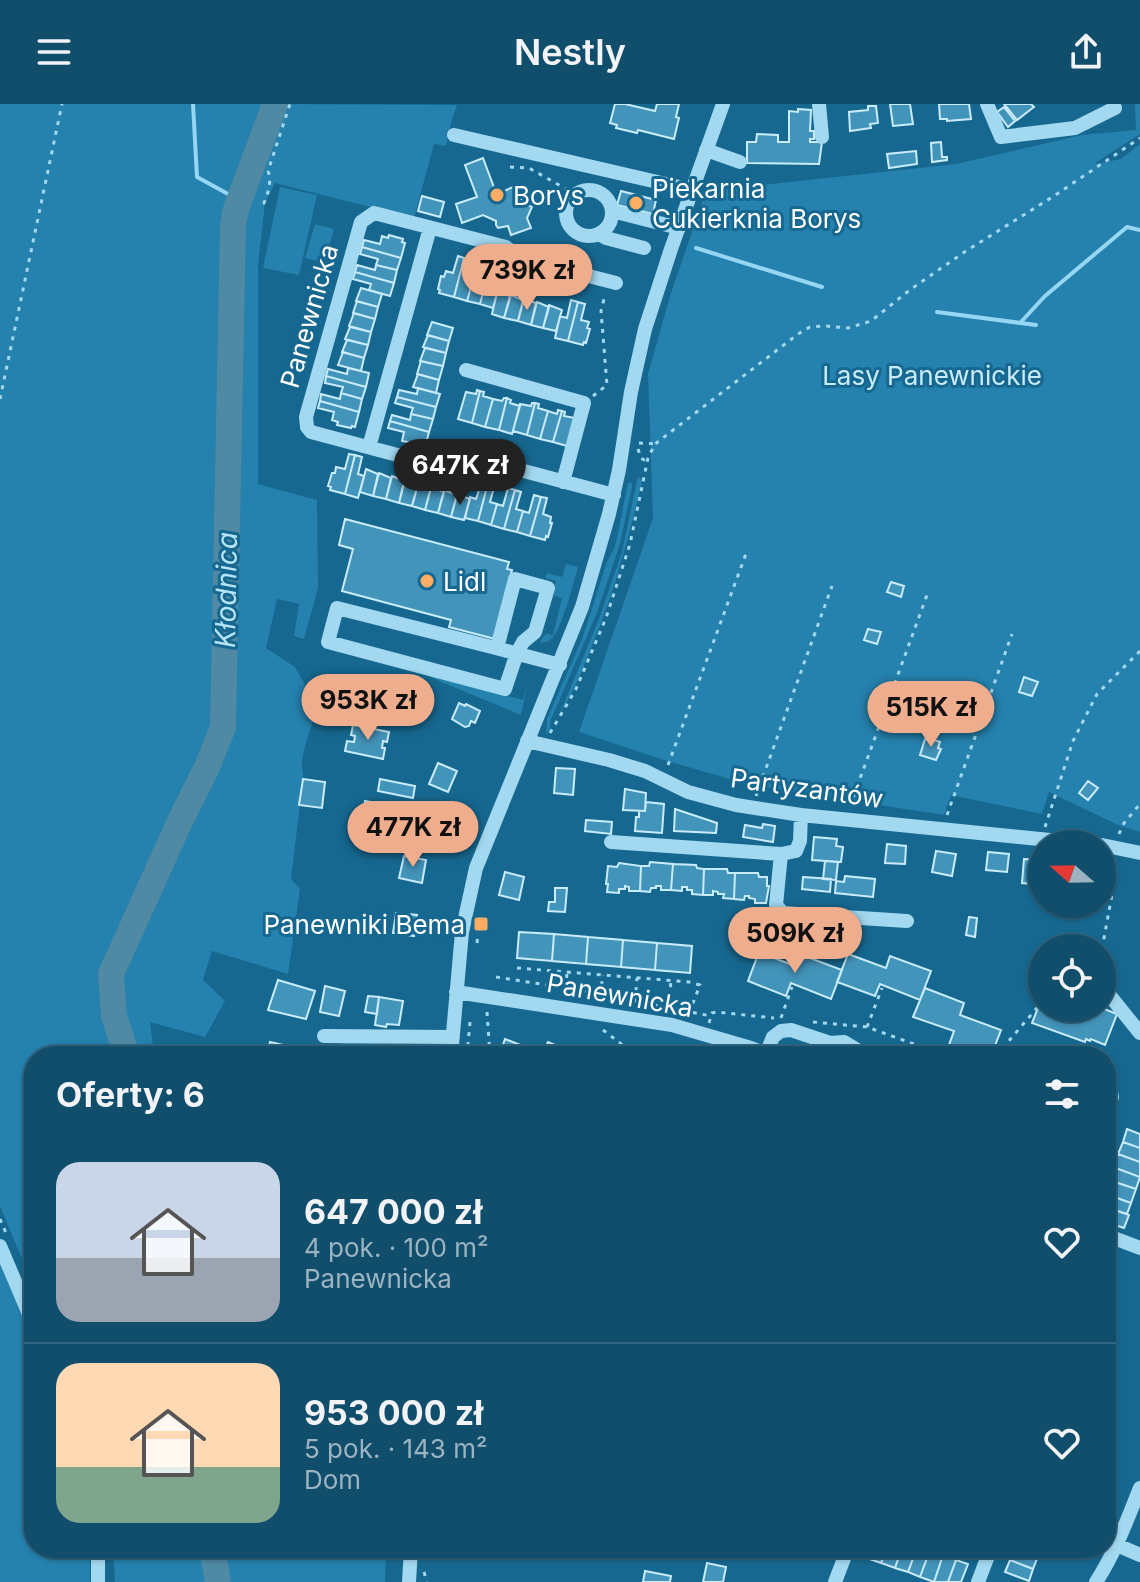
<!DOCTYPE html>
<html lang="pl">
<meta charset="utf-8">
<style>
:root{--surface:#104e6c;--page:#1e5874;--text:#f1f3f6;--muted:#9cb4c2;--line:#30657f;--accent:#eead8d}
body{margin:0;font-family:Inter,sans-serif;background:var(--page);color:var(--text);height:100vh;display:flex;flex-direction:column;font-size:30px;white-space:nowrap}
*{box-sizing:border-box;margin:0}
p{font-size:26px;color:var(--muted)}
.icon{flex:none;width:44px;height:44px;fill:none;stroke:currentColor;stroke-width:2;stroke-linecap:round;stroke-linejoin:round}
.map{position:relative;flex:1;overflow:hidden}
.panel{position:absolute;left:24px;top:942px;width:1092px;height:512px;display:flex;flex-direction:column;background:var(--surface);border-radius:32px;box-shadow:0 2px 6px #0004,0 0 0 2px var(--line)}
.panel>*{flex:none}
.needle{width:52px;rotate:290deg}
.controls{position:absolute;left:1028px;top:726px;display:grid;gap:16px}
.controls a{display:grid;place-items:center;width:88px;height:88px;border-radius:50%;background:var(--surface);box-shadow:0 2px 6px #0004,0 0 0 2px var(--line);font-size:40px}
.price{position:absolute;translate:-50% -68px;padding:0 18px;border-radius:28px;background:var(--accent);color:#111;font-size:26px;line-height:52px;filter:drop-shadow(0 2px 4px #0008)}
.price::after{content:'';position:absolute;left:50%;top:48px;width:24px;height:18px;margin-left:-12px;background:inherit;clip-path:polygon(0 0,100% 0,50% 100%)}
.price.active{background:#222;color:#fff}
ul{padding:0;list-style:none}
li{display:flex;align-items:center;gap:24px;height:200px;padding:0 32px}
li+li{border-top:2px solid var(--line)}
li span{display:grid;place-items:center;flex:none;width:224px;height:160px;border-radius:24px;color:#555}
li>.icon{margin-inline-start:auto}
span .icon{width:96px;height:96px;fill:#fffc;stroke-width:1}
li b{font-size:34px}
h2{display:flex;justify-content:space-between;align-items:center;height:96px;padding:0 32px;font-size:34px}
header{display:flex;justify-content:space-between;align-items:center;height:104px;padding:0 32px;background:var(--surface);font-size:36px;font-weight:600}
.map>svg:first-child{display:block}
</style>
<header><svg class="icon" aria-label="menu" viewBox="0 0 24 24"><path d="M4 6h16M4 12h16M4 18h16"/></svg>Nestly<svg class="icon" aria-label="share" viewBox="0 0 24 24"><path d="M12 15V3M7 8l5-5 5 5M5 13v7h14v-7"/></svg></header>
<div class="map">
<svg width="1140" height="1478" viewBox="0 0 1140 1478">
<rect width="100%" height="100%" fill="#166890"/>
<path fill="#2581ad" d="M0 0H272L234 101 229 118 219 621 206 655 169 726 117 833 102 867 105 909 121 952H34V1184L0 1102Z
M279 0 457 1 452 15 446 42 434 40 414 114 275 79 265 99 258 161V380L317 396 318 484 304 535 294 532 299 500 277 495 266 544 295 563 308 586 321 593C314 614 306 635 302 656 301 663 304 668 303 675L291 775 300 785 288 870 212 847 203 876 225 897 205 933 150 918 154 952H134L120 910V865L142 820 146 803 209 666 226 623 237 112Z
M1135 0H1140V30L1094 60 1121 55 1140 40V728L1118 721 1049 688 1042 710 951 691 944 711 750 681 664 656 579 628 653 414 648 270 670 192 706 87 956 60 1082 31 1136 26Z
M280 83 317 91 299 171 263 164Z
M315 120 334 125 324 159 305 154Z
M638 372 642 377C629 434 614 488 592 542 583 565 574 588 560 609L599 515 622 448Z
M628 379H632V383L620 440 596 511 550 618V625L546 631 547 615 582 535 607 458 615 443Z
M566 460 578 463C574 478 562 524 552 534 548 538 546 538 540 539L542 534 546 530 553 531 562 494 555 492 553 489 556 477 545 474 547 469 562 473Z
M429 571 523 596 528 578 521 611 432 574Z
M343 938 439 941 444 943V952H345L344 950 340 952 337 948 339 941Z
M0 1160 34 1241V1444H90V1478H0Z
M113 1444H208L213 1478H115Z
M221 1444 386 1445 385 1478H226L224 1457Z"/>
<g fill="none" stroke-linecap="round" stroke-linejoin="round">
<path stroke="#95d6f3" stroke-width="4" d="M193 0 197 73 239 96
M696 144 822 183
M937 208 1036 221
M1020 219 1045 192 1127 123 1140 126"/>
<path stroke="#4f89a4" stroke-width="26" d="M127 952 114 912 111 870 180 717 207 663 223 623 233 121 236 105 275 0
M212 1444 218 1478"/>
</g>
<path fill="#4394ba" stroke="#c9ecfc" stroke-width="2" d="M615 0H625L655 7 657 0H679L676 13 679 14 674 35 638 26 637 29 616 24 617 21 610 19Z
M890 0H910L913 20 893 22Z
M939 0H969L971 15 947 17V15H940Z
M1004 0H1031L1034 3 1017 16Z
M868 2H876L878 19 870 20 871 24 850 27 849 8 868 6Z
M1004 3 1015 17 1008 23 997 8Z
M798 5 811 6 810 27H814V35H810V38H822L819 60 747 59V38H756L757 30 778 31V38H789V7L798 8Z
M941 38 942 53H947V56L932 58 931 39Z
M916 47 917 60 889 64 887 50Z
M483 54 495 86 500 89 515 82 522 98 532 103 527 114 531 124 511 131 508 122 498 124 496 121V117L483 111 462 119 456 100 477 93 465 61Z
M621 87 656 96 653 110 617 101Z
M422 92 444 98 440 113 418 107Z
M389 131 403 135 402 138 405 139 401 154 362 143 364 136 380 140 382 132 388 134Z
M362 143 401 154 397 166 376 161 378 155 360 150Z
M458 152 464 154 454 193 439 189 440 186 438 185 441 172 444 173 446 167 453 169Z
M464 154 471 156 466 174 473 176 467 197 454 193Z
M484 159 490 161 480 200 467 197 473 176 479 177Z
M357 161 375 166 376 161 397 166 394 179 355 168Z
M490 161 497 163 493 181 499 183 493 204 480 200Z
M355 168 394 179 390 192 369 186 371 180 353 175Z
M361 184 382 190 378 203 356 197Z
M497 188 510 192 504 214 492 210Z
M511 191 523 196 518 217 504 214Z
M524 195 536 199 531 221 518 217Z
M571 196 578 198 568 237 555 234 560 212 567 214Z
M357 197 378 203 375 215 353 209Z
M537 198 549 203 543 224 531 221Z
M578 198 585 200 581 216 589 218 587 224 590 225 586 239 584 238 583 241 568 237Z
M549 201 562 206 556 227 543 224Z
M354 209 375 215 371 228 349 222Z
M432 218 453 224 449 237 427 231Z
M350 223 371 228 368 241 345 235Z
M428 231 449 237 446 249 423 243Z
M347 236 368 241 364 254 342 248Z
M425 244 446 249 443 262 420 257Z
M343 248 364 254 361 267 338 261Z
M421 257 443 262 439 276 417 270Z
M348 264 369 269 366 283 326 272 328 265 347 270Z
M418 270 439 276 436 289 413 283Z
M326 272 366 283 362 295 341 289 343 283 325 279Z
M418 284 440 290 436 303 397 293 399 286 417 290Z
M477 286 480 287 472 319 458 315 466 288 476 290Z
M480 287 484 288 483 292 493 295 485 323 472 319Z
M341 289 362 295 359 308 320 297 321 290 340 295Z
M397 293 436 303 433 315 411 310 413 304 395 299Z
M504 294H507L499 326 485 323 493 295 502 297Z
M507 294 511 296 510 299 520 302 512 330 499 326Z
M320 297 359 308 355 323 352 322 351 324 337 321 338 318 332 316 334 308 318 304Z
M532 299H535L527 331 513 327 520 300 531 302Z
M535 299 539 300 538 304 548 307 540 335 527 331Z
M558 306 562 307 553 338 540 335 548 307 557 310Z
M562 307 565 308 564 312 575 314 567 342 553 338Z
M411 310 433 315 429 328 390 317 392 311 410 316Z
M390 317 429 328 425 343 422 342 421 345 407 341 408 338 402 337 404 328 388 324Z
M349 350 355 351 345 390 330 386 331 383 328 382 332 369H335L336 363 345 365Z
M355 351 362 353 358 370 364 372 358 394 345 390Z
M366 365 378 370 373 392 360 388Z
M379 369 391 374 386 395 373 392Z
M392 372 404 377 399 399 386 395Z
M405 376 418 381 412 402 399 399Z
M482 377 488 379 478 417 465 414 470 393 476 395Z
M418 379 431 384 425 406 412 402Z
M488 379 495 380 490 398 497 400 491 421 478 417Z
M431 383 444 388 438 409 425 406Z
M508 384 515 386 504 425 491 421 497 400 503 402Z
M444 386 457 391 451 413 438 409Z
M515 386 521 388 516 405 523 407 517 428 504 425Z
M457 390 470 395 464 416 451 413Z
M534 391 541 393 530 432 517 428 523 407 529 409Z
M541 393 547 394 543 410 551 413 550 419H552L548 433 546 432 545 436 530 432Z
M345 415 509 458 507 465 512 466 495 535 449 523 451 516 342 487 353 445 339 441Z
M891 478 904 482 901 493 887 488Z
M868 525 881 528 877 540 864 536Z
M1024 573 1038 578 1032 592 1019 588Z
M944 594 957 599 952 611 939 606Z
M459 599 465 602 466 600 480 607 475 619 471 617 469 622 465 623 452 615Z
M353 621 389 628 387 638 383 637 382 644H385L383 655 345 647 347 637 354 638 355 632 351 631Z
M928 634 940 638 938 644 941 645 936 656 920 651 925 635 928 636Z
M438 659 457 667 448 688 429 680Z
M556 664 575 665 573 691 554 689Z
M303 675 325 678 322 704 299 701Z
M380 675 415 682 413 694 378 687Z
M1088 677 1098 684 1088 696 1079 689Z
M625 685 646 689 645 707 623 706Z
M365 697 394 702 391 716 363 711Z
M646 698 664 700 662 729 635 727 636 713H639V707H645Z
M675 705 717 719 716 729 674 727Z
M586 716 612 718 611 730 585 727Z
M763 720 775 722 773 738 743 733 745 721 762 724Z
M814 733 837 735 836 742 843 743 841 758 812 756Z
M887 740 906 742 905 760 885 759Z
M936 747 956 750 952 772 932 768Z
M988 748 1009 750 1007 768 986 766Z
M404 752 426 756 422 779 399 774Z
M1024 755 1042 756V781L1022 779Z
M825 757 838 758 836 776 823 775Z
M650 758 673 760 671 786H661V782H656V784H651L650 788 640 787 641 762H649Z
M619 759 641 762 640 787H629V783L625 782V785H619V789L607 788 608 780H606L608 762 617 763Z
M673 760 696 761 697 764 704 765 703 791 692 790V786H687V783H682V787L671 786Z
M704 765H727L728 769H735L734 795 723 794 724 790H718V788L713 787V791H703Z
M505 768 524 773 519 796 499 791Z
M735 769H758L759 773H767V782H769L766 799H755V795L749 794V792H745L744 796 734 795Z
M845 772 875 775 873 793 835 789 836 777 844 778Z
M803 773 831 775 830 788 802 785Z
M555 784H567L565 808 548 807 549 798H555Z
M396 809 417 811 414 832 393 829Z
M969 813 977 814 975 833 966 831Z
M519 828 554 830 552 857 517 854Z
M554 830 588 833 586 860 552 857Z
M588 833 623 836 621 863 586 860Z
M623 836 657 839 655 866 621 863Z
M657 839 692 842 690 869 655 866Z
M759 848 797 863 802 851 842 866 831 895 791 879 786 892 748 877Z
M848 850 886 864 890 852 931 867 920 896 880 880 875 892 837 878Z
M278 876 315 887 306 915 268 906Z
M325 882 345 887 339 912 320 908Z
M925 884 964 899 960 911 1001 926 991 952H979L949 941 954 927 913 913Z
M368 892 379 893 377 910 365 908Z
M379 893 403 897 399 921 387 920 386 923 375 921Z
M1042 894V904H1096L1100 906 1102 904 1117 910 1105 941 1091 935 1090 937 1086 935 1085 938 1032 919Z
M505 935 543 950 548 938 582 952H499Z
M270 938 292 943 312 946 307 952H267Z
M1127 1025 1140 1030V1044L1123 1038Z
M1123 1038 1140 1044V1058L1118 1050Z
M1118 1050 1140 1058V1073L1113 1063Z
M1113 1063 1140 1073 1136 1085 1109 1076Z
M1109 1076 1136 1085 1131 1099 1106 1090Z
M1106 1090 1131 1099 1127 1110 1106 1103Z
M1106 1103 1129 1111 1124 1124 1106 1118Z
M873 1444H887L881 1459 869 1455Z
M887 1444H902L895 1464 881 1459Z
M902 1444H917L908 1468 895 1464Z
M917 1444 930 1446 920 1473 908 1468Z
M1014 1444 1038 1452 1033 1465 1010 1456Z
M930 1446 943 1451 934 1478 920 1473Z
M943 1451 956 1456 948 1478H934Z
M956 1456 968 1460 961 1478H948Z
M1010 1456 1033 1465 1029 1477 1005 1468Z
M707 1459 726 1463 723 1478H703Z
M645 1467 671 1472 670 1478H643Z"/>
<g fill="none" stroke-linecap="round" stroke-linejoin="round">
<path stroke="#a2d8f0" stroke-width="3" stroke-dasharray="4 6" stroke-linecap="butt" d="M510 63 529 64 575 90
M265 99H264C268 89 272 78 268 67L290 0
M593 292 607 281 601 207 605 191
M0 295 62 0
M639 339 656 340
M638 345 641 354 647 358
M550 629 576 585 606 514 630 440 648 354 655 340 798 230 810 223 825 222 848 224 871 217 911 185 966 147 1054 92 1140 34
M668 661 747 447
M756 692 832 482
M850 702 927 491
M947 711 1012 530
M1045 723 1073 637 1097 590 1140 547
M1119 730 1124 719 1140 700
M477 839 479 822
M1102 845 1116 769 1115 756
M517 864 689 878 700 881 693 899 690 901 670 893
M496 873 566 884 711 912
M566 884 567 868
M600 891 603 871
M635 897 637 874
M669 903 671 876
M487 908 490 952
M781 914 792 883
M813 918 867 923 947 952
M709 919 712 909 716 908 774 914
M867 923 882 884
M603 926 637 952
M467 952 470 918
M996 952 1042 898
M0 1115 6 1129
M424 1468 427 1478"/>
<path stroke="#a2d8f0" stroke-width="14" d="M819 0 822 33
M987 0 1001 33 1075 24 1115 4
M454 31 692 86
M706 46 740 58
M566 109a23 23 0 1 1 46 0a23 23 0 1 1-46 0Z
M612 107 679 124
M599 130 606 134 644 144
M466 266 584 299 563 378
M369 343 430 124
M614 391 479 355 435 361 311 328 307 323 306 313 361 118 374 109 506 143 522 155 616 179
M497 544 515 475 548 484 535 528 523 538 517 549 505 585 328 538 337 504 492 543C515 549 537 555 560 561
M527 637 609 656 645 667 688 688 736 701 801 711 1089 740
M611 738 781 750 796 747 800 737 801 711
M1102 741 1140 749
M781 750 776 801 783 809 907 817
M1102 882 1140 929
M456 888 672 921 751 944 772 952
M324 932 453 933
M766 950 773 933 781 927 791 926 830 939 844 938 859 947 874 952
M451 952 462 828 476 764 582 503 609 410 619 366 631 288 645 225 671 145 723 0
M1106 978 1109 979 1112 993 1106 1012
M1106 1131 1140 1144
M0 1142 34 1222
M1117 1441 1140 1451
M98 1478V1444
M409 1478 411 1444
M835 1478 848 1444
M978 1478 991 1444
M1096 1478C1115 1449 1127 1416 1140 1384"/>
</g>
<g fill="#ffad62" stroke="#166890" stroke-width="3">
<circle cx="497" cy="91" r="8"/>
<circle cx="636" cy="99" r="8"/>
<circle cx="427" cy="477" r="8"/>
<rect x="473" y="812" width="16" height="16" rx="4"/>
</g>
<g text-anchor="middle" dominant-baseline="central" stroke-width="6" stroke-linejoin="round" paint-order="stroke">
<g font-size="26" fill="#fff" stroke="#166890" text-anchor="start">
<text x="652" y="84">Piekarnia<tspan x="652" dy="30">Cukierknia Borys</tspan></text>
<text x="513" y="91">Borys</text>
<text x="443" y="477">Lidl</text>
<text x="465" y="820" text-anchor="end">Panewniki Bema</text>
</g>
<g font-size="26" fill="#fff" stroke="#166890">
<text transform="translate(309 212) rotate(-74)">Panewnicka</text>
<text transform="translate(807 684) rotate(8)">Partyzantów</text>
<text transform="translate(620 891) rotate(10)">Panewnicka</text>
</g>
<g font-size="26" fill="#c9ecfc" stroke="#166890">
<text x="932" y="271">Lasy Panewnickie</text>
</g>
<g font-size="28" font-style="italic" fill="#b6e4f8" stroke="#166890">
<text transform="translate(226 486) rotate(-89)">Kłodnica</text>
</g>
</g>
</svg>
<div class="controls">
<a><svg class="needle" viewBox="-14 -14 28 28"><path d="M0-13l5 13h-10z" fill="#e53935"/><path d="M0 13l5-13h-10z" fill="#9cb4c2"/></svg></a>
<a><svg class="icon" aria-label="locate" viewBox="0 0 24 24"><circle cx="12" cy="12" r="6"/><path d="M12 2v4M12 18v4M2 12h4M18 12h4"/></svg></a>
</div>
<b class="price" style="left:527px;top:208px">739K zł</b>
<b class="price active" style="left:460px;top:403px">647K zł</b>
<b class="price" style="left:368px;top:638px">953K zł</b>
<b class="price" style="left:931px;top:645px">515K zł</b>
<b class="price" style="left:413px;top:765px">477K zł</b>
<b class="price" style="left:795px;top:871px">509K zł</b>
<section class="panel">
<h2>Oferty: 6<svg class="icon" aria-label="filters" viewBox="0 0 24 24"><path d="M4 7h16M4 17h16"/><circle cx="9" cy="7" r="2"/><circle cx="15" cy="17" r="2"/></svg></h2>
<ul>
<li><span style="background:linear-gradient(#c9d6e8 60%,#9aa5b1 0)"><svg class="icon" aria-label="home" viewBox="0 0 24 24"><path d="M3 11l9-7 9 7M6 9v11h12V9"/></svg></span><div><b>647 000 zł</b><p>4 pok. · 100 m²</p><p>Panewnicka</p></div><svg class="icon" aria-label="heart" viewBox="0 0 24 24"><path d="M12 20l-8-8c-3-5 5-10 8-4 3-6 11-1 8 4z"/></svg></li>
<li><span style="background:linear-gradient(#ffd9b3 65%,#7fa58c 0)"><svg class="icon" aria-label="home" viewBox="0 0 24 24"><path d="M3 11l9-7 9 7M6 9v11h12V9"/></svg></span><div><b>953 000 zł</b><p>5 pok. · 143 m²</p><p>Dom</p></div><svg class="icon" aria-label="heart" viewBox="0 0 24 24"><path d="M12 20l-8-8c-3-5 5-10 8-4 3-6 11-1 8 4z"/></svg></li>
</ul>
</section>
</div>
